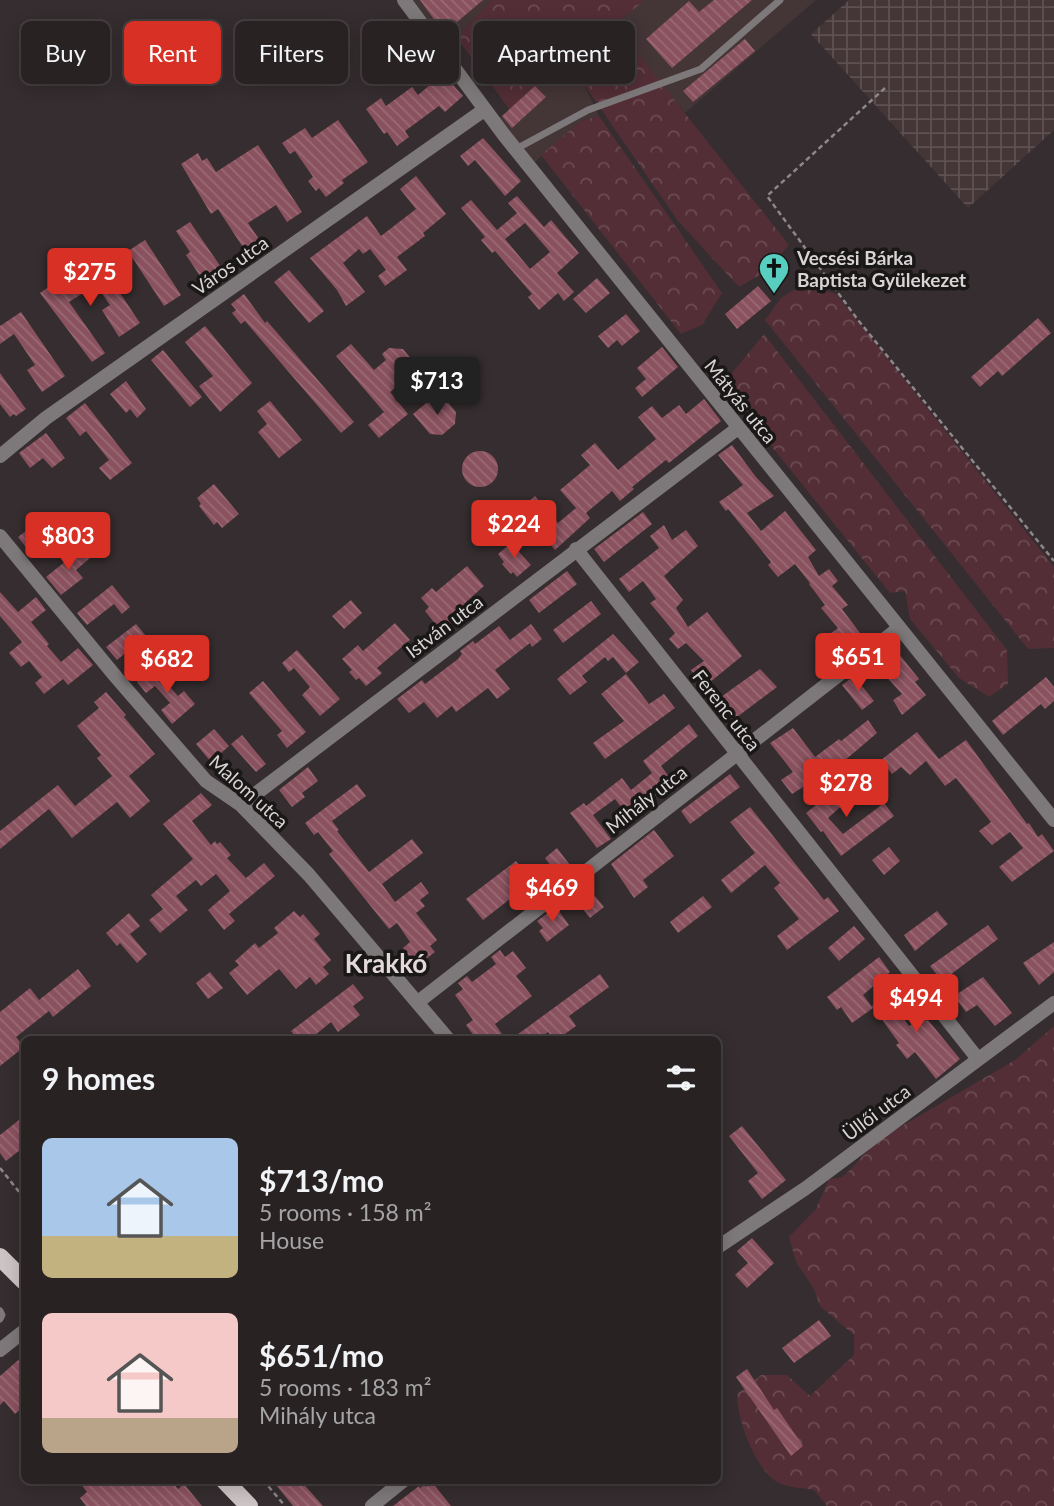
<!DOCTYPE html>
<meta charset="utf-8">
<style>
:root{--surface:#282223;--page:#302a2b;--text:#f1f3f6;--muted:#a5a4a6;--line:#443f41;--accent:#d93025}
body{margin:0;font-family:Lato,sans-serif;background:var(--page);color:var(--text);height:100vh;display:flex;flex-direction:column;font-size:26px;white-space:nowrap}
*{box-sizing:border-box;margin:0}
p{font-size:23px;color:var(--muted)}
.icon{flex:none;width:38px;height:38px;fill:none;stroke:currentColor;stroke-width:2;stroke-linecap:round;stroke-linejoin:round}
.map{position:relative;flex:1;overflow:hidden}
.side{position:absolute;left:21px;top:1036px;width:700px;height:448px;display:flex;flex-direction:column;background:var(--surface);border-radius:10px;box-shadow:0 4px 18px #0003,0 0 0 2px var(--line)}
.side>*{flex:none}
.banner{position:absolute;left:21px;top:21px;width:700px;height:63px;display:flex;gap:14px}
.price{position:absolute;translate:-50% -60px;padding:0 16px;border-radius:7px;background:var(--accent);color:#fff;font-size:23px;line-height:46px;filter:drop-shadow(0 2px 4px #0008)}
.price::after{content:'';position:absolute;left:50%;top:42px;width:21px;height:16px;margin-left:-10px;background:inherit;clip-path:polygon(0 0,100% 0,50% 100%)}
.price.active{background:#222;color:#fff}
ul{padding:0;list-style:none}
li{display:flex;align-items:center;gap:21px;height:175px;padding:0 21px}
li span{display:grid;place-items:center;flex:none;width:196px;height:140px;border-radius:10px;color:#555}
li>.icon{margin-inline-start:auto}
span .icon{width:84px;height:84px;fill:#fffc;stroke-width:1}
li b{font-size:30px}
h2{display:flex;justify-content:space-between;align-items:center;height:84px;padding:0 21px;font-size:30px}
.pill{padding:0 24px;border-radius:10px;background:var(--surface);box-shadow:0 4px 18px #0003,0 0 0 2px var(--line);font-size:24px;line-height:63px}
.pill.active{background:var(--accent);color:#fff}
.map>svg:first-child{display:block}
</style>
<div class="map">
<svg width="1054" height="1506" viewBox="0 0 1054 1506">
<defs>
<pattern id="industrial-grid" width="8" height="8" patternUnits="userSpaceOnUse" patternTransform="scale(1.75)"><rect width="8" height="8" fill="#443537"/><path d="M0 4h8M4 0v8" fill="none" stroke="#5e5153"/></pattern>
<pattern id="forest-crowns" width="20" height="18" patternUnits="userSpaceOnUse" patternTransform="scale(1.75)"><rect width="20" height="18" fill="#532e37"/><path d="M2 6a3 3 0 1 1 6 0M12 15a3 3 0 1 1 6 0" fill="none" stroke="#6b4b53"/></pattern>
<pattern id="building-back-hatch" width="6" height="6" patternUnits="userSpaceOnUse" patternTransform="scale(1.75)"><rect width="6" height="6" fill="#8a525f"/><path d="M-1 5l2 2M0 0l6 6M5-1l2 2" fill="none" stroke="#9a6a75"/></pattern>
</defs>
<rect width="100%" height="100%" fill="#352d2f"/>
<path fill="#443537" d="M411 0H491L457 38 442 44Z
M645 0H816L685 113 630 45 583 83 599 116 581 121 535 162 496 121Z"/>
<path fill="url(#industrial-grid)" d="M849 0H1054V130L968 208 811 34Z"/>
<path fill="url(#forest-crowns)" d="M491 0H645L510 110 457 38Z
M631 45 789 245 765 272 739 287 678 221 583 83Z
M599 116 722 293 702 325 681 334 541 155 581 121Z
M803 284 836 294 1054 567V648L1028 649 765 320 781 298Z
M764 334 1007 650 1008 684 989 697 959 678 910 619 905 591 890 593 722 385Z
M1054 1026V1506H827L814 1490C804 1488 791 1488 781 1484 756 1474 737 1419 737 1394L761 1375H787L810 1396 854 1355V1335L820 1306 814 1289 796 1262 789 1237 816 1209 829 1179 843 1177 878 1140 1015 1060Z"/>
<path fill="url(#building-back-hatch)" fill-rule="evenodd" d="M420 0H483L444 33Z
M714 0H752L672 68 646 39 689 1 699 12Z
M745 39 755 51 693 102 683 91Z
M443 74 463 96 445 112 439 106 405 131 409 137 397 146 387 132 384 134 366 109 381 98 386 106 412 87 418 95Z
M535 86 546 97 512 128 502 116Z
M338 120 368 162 342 180 344 183 326 197 319 188 316 191 308 181 313 177 295 151 290 154 282 143 305 128 312 138Z
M483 138 521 181 505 196 475 160 468 166 460 156Z
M258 145 302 212 287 222 276 205 248 223 261 242 246 252 218 209 211 214 181 164 198 153 202 161 207 158 216 172Z
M416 176 446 214 423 233 425 236 397 257 407 270 385 286 378 276 386 270 370 249 363 254 359 249 343 263 365 292 346 306 337 290 310 258 367 216 381 236 416 209 400 189Z
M517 196 544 227 551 220 579 253 557 273 574 292 564 301 558 293 539 310 528 297 532 294 495 251 492 253 481 240 485 237 461 208 471 200 497 230 517 213 508 203ZM525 223 550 252 530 269 505 239Z
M190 222 223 270 204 282 186 255 190 252 176 231Z
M145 240 181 295 164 306 128 251Z
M100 263 140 323 119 337 102 310 110 305 96 285 69 302 105 353 92 362 40 293 56 282 60 289Z
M289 270 324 311 309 323 274 282Z
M597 278 610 293 586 313 573 299Z
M758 286 771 301 737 329 725 314Z
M244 294 265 323 267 321 354 422 341 433 245 321 241 324 232 313 236 310 231 304Z
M21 312 65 376 42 392 27 370 35 365 14 334 0 344V326Z
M626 314 640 331 622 346 617 340 608 348 598 336Z
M1038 318 1051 333 1002 376 998 371 980 387 971 377Z
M205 326 252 383 220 412 199 386 213 376 185 342Z
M351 344 374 370 386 360 382 354 389 348 403 349 413 361V373L390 392 408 414 379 438 368 425 384 412 336 356Z
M662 347 678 367 642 397 635 388 646 379 637 368Z
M163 350 202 397 190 407 151 360Z
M0 373 26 409 16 416 14 414 10 417 0 404Z
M126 381 146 409 137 418 130 409 126 413 110 394Z
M431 399 446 400 456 412 455 424 442 435 430 434 413 414Z
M704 399 721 421 669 463 666 460 632 487 634 489 620 501 612 491 586 513 590 518 555 550 520 509 535 496 558 523 576 508 560 490 590 465 581 455 595 443 618 470 656 439 638 417 652 406 662 418 679 405 686 414Z
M270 401 302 440 279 458 258 432 267 424 257 411Z
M85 403 132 463 110 480 99 468 109 460 86 431 80 436 66 418Z
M46 433 65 458 52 468 43 458 30 468 19 453Z
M732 445 756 477 774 496 747 513 761 531 785 511 816 550 808 557 819 576 829 569 838 581 832 586 848 605 842 609 860 633 831 655 819 642 838 628 821 608 825 605 809 584 810 583 795 564 778 577 768 565 771 562 728 509 726 511 719 502 743 485 718 455Z
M462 469a18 18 0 1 1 36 0a18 18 0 1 1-36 0Z
M214 484 239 514 222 528 217 522 214 525 199 506 201 504 197 498Z
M643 512 652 524 604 562 594 549Z
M36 523 51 540 32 555 18 537Z
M664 525 672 540 686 530 698 546 664 576 683 600 676 608 688 627 707 612 742 656 704 687 691 670 704 661 686 643 678 649 669 639 675 633 650 603 656 599 643 581 629 592 619 579 659 548 650 536Z
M511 543 531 565 517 577 513 572 511 574 502 564 504 562 498 554Z
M82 548 90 558 76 570 83 578 61 595 46 577Z
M467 566 484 586 467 601 472 606 442 632 425 611 429 607 421 598 432 588 436 592Z
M567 571 577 584 539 613 529 600Z
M112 585 130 607 122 614 114 604 87 625 77 613Z
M0 592 18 612 36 597 46 610 31 622 49 644 47 646 61 662 78 648 93 665 68 685 63 679 44 694 35 683 42 677 29 661 21 667 9 653 22 642 0 616Z
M351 600 362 613 344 629 332 616Z
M591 601 601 614 563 643 553 630Z
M395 623 410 640 377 668 382 673 366 686 359 678 356 680 349 672 352 670 342 659 358 645 363 651Z
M136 624 146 636 117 660 106 647Z
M531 624 542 639 532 647 530 643 495 670 510 689 497 699 488 688 456 712 452 706 437 718 424 702 409 713 397 699 422 680 425 684 458 659 462 654 460 651 473 641 475 644 499 626 510 640Z
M613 634 639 662 626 673 613 657 608 661 605 657 582 676 587 682 570 695 557 679Z
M892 645 919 679 915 682 926 695 902 715 893 700 902 694 872 661Z
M297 650 340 699 320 716 302 695 310 687 294 668 289 672 282 663Z
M155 666 165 677 163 679 178 696 184 691 195 704 172 724 161 710 170 703 155 686 146 693 137 682Z
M760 669 777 687 733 720 718 699Z
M626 674 649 704 664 694 675 708 605 759 593 743 624 721 601 694Z
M854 676 874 701 862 710 842 685Z
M1046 677 1054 687V701L1045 709 1041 704 1003 735 992 721Z
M263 681 306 732 287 748 277 735 282 731 249 693Z
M106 692 126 715 124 717 155 754 129 776 150 801 130 818 117 802 72 838 49 809 0 849V831L58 785 75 806 112 776 97 758 101 755 77 726 99 708 94 702Z
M868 720 877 733 843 762 792 794 781 780 793 772 770 743 793 728 815 757 839 739 841 741Z
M689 724 698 736 661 766 673 782 643 805 648 811 633 822 615 799 593 815 611 839 597 848 570 813 584 803 586 806 622 778 631 790 652 773 643 761Z
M214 729 229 746 211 762 196 744Z
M917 732 939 759 966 740 1027 824 1029 823 1038 837 1042 834 1054 851 1012 882 999 867 1023 848 1010 832 992 845 979 831 991 822 956 778 945 786 926 761 910 775 901 767 892 774 881 760Z
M242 735 266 764 256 772 231 744Z
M308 767 318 781 302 793 305 797 292 807 279 790Z
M730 774 740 787 690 824 681 811Z
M848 779 857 792 828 818 843 834 884 803 894 816 841 856 823 831 821 832 806 813Z
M357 784 366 796 332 821 339 830 337 831 369 872 412 839 423 853 382 884 395 902 421 882 429 893 420 900 425 906 416 913 437 940 430 946 435 952 417 966 403 948 410 942 397 923 389 929 329 854 333 851 318 832 314 835 305 823Z
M201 793 212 805 192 821 211 845 215 841 217 844 220 842 231 855 227 858 246 878 264 863 275 876 229 914 235 921 224 930 208 910 230 891 216 874 201 886 196 880 176 896 188 910 160 933 149 920 163 909 151 895 193 859 163 824Z
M750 807 824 900 828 897 839 911 787 950 777 936 799 919 774 888 780 883 765 865 731 893 721 880 755 853 730 822Z
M654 830 674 856 643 880 648 887 634 898 611 864Z
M889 847 900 861 884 875 872 860Z
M557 848 573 869 557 882 548 870 552 867 545 858Z
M516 861 532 882 483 920 466 899Z
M585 884 604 907 590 918 572 895Z
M703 896 712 907 678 933 670 922Z
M556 907 569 925 547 942 539 931 543 928 537 921Z
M294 911 300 917 303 914 320 934 314 939 331 960 323 967 329 974 316 985 310 977 296 989 279 969 247 995 229 973 239 965 235 961 255 943 259 948 278 933 274 928Z
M937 911 948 924 915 951 904 935Z
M129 913 140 926 130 934 147 954 137 963 120 943 117 946 106 933Z
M988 925 998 939 942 981 930 966Z
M854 926 865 939 839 961 828 948Z
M1054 942V972L1039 985 1023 963Z
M500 950 505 957 513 951 526 968 516 976 532 996 495 1024 506 1040H477L466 1025 473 1020 455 995 463 989 458 983 467 976 472 982 496 964 491 957Z
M879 957 890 972 863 995 873 1008 852 1023 841 1007 837 1010 827 997Z
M78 969 91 986 53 1017 49 1011 16 1037 24 1047 0 1066V1012L30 988 39 1000Z
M210 972 223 988 208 999 196 983Z
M600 974 609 987 569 1016 576 1026 562 1036 553 1040 548 1032 538 1040H510Z
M983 977 1012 1013 995 1026 977 1005 966 1012 954 996Z
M353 984 364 998 353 1006 360 1015 338 1032 331 1022 309 1040H298L291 1031Z
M900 986 913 1004 900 1014 909 1026 923 1017 926 1021 928 1020 960 1059 936 1079 915 1052 907 1059 896 1045 899 1043 872 1006Z
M24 1116V1147L6 1161 0 1153V1135Z
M742 1126 786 1180 762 1199 748 1181 758 1173 729 1136Z
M752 1238 774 1263 747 1288 735 1275 748 1263 737 1251Z
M819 1320 831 1336 794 1363 782 1348Z
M24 1355V1406L15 1414 4 1401 0 1405V1376Z
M747 1369 774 1410 777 1408 803 1446 791 1456 736 1377Z
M78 1480H171L178 1489 184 1484 202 1506H86L80 1498 87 1492Z
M272 1480H300L323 1506H293Z
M432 1482 451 1506H393L419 1486 420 1488 424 1485 426 1487Z"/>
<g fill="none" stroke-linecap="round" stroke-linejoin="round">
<path stroke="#8e8789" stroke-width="2.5" stroke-dasharray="5 3.5" stroke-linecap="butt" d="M885 88 767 196 858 320 1054 561
M0 1168 24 1198
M263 1480 285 1506"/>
<path stroke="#7d797a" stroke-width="7" d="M516 149 588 110 701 69 780 0
M0 1311 2 1315 0 1319"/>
<path stroke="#7d797a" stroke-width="14" d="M404 0 504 135 1054 820
M0 456 46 418 484 110
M0 536 116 677 206 781 241 805 309 875 449 1040
M576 549 978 1059
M241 805 738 428
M418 1002 899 628
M718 1247 806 1188 1054 1003
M0 1350 24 1331
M372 1506 404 1480"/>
<path stroke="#cbc3c4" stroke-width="18" d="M0 1257 24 1281
M224 1480 249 1506"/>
</g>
<defs>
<g id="church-pin" transform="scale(1.575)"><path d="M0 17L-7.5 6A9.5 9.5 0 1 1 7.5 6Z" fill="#58cec1" stroke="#1a1717"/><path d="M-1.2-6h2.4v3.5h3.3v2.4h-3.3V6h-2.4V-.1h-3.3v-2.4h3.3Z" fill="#111"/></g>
</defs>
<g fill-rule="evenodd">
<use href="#church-pin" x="774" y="268"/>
</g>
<g text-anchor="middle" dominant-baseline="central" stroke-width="7" stroke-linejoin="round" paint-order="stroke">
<g font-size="19" font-weight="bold" fill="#d8d3d4" stroke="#1a1717" text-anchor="start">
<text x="797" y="257">Vecsési Bárka<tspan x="797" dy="22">Baptista Gyülekezet</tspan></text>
</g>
<g font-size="19" fill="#d8d3d4" stroke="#1a1717">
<text transform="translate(230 265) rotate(-35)">Város utca</text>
<text transform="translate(741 401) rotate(51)">Mátyás utca</text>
<text transform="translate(444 626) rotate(-37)">István utca</text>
<text transform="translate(727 710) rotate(52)">Ferenc utca</text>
<text transform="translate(249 791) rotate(42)">Malom utca</text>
<text transform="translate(646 799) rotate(-38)">Mihály utca</text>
<text transform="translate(876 1112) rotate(-37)">Üllői utca</text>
</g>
<g font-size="26" font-weight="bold" fill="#e3d8da" stroke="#1a1717">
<text x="386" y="963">Krakkó</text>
</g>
</g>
</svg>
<b class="price" style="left:90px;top:308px">$275</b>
<b class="price active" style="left:437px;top:417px">$713</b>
<b class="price" style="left:514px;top:560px">$224</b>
<b class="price" style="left:68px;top:572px">$803</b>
<b class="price" style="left:858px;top:693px">$651</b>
<b class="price" style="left:167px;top:695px">$682</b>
<b class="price" style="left:846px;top:819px">$278</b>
<b class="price" style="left:552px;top:924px">$469</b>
<b class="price" style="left:916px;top:1034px">$494</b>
<div class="banner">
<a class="pill">Buy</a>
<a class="pill active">Rent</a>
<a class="pill">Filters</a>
<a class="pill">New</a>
<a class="pill">Apartment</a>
</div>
<section class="side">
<h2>9 homes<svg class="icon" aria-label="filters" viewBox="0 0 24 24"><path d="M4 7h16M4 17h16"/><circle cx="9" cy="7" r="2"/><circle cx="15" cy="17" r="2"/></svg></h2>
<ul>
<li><span style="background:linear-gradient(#a9c7e8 70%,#c2b280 0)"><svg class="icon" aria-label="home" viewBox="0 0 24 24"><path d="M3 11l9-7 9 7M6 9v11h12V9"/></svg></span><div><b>$713/mo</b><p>5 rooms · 158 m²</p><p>House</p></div></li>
<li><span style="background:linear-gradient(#f6c9c9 75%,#b9a48a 0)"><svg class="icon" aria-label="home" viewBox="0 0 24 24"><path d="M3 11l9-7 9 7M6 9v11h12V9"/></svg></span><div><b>$651/mo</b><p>5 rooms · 183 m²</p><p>Mihály utca</p></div></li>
</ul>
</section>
</div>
